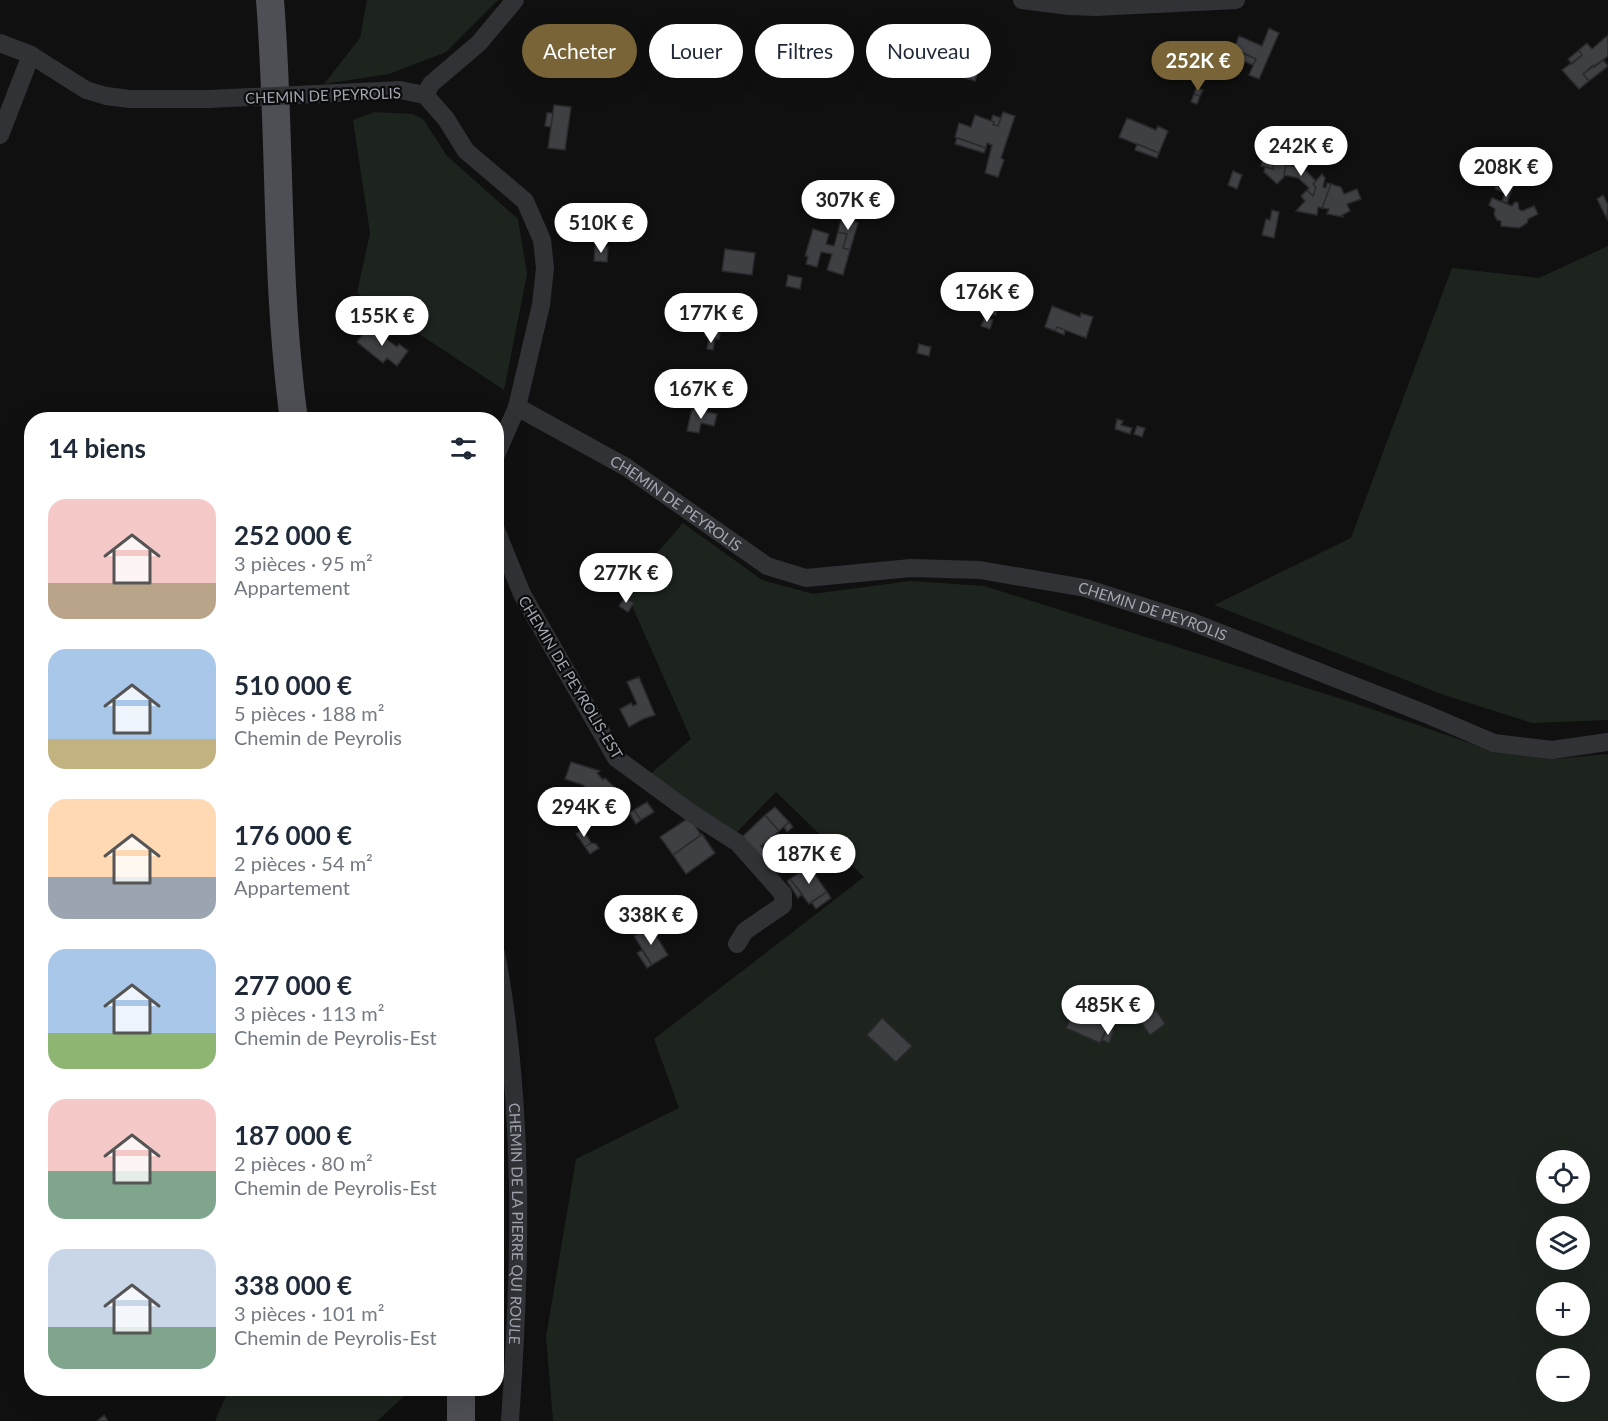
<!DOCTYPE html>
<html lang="fr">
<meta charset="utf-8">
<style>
:root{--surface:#fff;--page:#f6f6f7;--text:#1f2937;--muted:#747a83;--accent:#786436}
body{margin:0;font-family:Lato,sans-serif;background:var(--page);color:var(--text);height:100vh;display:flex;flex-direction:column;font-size:22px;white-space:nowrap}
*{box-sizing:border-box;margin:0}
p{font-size:20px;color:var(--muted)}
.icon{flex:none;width:33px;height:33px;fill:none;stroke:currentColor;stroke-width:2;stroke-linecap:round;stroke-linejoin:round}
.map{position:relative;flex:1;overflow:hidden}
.sheet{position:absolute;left:24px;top:412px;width:480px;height:984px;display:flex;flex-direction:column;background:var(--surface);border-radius:24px;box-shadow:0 6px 24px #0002}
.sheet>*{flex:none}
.banner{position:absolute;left:522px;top:24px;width:570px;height:54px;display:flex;gap:12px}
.tools{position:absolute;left:1536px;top:1150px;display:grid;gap:12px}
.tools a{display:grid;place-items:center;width:54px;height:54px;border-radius:50%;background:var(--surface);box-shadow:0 6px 24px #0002;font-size:30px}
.price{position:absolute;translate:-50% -51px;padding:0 14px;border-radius:21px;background:#fff;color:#222;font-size:20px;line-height:39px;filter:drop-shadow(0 2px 3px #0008)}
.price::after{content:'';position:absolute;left:50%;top:36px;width:18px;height:14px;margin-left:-9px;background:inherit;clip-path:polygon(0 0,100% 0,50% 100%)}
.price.current{background:var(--accent);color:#fff}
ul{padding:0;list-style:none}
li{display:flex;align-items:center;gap:18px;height:150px;padding:0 24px}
li span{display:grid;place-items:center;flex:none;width:168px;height:120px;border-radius:18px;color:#555}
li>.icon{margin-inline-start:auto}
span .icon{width:72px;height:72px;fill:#fffc;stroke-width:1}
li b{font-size:26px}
h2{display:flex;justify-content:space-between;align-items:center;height:72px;padding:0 24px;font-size:26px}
.tag{padding:0 21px;border-radius:27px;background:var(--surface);box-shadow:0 6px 24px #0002;font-size:21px;line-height:54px}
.tag.current{background:var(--accent);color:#fff}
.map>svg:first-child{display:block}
</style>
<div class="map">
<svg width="1608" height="1421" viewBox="0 0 1608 1421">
<rect width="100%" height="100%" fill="#101011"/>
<path fill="#1d241e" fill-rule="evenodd" d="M367 0H498L446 52 389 74 324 84 360 38Z
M374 112 412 114 423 119 447 156 518 219 527 274 504 390 357 293 370 233 353 120Z
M1608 246V720L1532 723 1444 695 1214 605 1351 538 1452 268 1539 278Z
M683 523 762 580 813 594 910 581 984 586 1351 702 1493 751 1554 759 1608 754V1421H553L546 1337 576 1159 679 1108 654 1039 864 877 776 792 737 832 647 777 691 739 625 590ZM1546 1161H1580V1194H1546ZM1546 1227H1580V1260H1546ZM1546 1293H1580V1326H1546ZM1546 1359H1580V1392H1546Z
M229 1389H412L377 1421H215Z"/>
<path fill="#3f4044" stroke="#2a2a2d" stroke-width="1.5" d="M1269 28 1279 33 1259 79 1249 75 1256 59 1234 49 1239 36 1262 46Z
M1608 35V56L1583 74 1589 81 1579 89 1562 70 1582 55 1579 50 1587 43 1592 49Z
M547 49 559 53 552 61 544 59Z
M1234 49 1256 59 1253 65 1231 56Z
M1579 50 1582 55 1572 64 1568 59Z
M954 57 968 61 962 77 949 73Z
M1603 60 1608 66 1589 81 1583 74 1593 65 1595 67Z
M968 61 980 66 975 81 962 77Z
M1196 88 1203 90 1200 96 1194 94Z
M1194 94 1200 96 1197 104 1191 102Z
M554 105 571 107 565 150 548 148Z
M1003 112 1015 116 1001 158 1004 160 998 177 985 173 992 145 987 143 986 148 955 137 959 123 971 127 975 115 994 122 993 125 998 126Z
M547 113H553L551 127 545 126Z
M993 115 1001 118 998 126 993 125 994 122 991 121Z
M1127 118 1156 130 1158 126 1168 131 1159 153 1119 137Z
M1269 134 1281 137 1277 152 1265 149Z
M957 138 986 148 984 153 955 144Z
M1137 144 1159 153 1157 158 1135 150Z
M1263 158 1274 161 1273 169 1261 166Z
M1274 161 1286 163 1284 177 1277 184 1264 172 1265 167 1273 169Z
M1286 165 1303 168 1316 181 1313 184 1316 187 1313 196 1307 190 1309 188 1298 178 1284 175Z
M1233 171 1242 175 1237 189 1228 185Z
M1322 174 1325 178 1323 187 1326 188 1327 183 1331 184 1322 208 1318 207 1317 215 1296 211 1305 201 1301 196 1307 190 1313 196 1316 187 1313 184Z
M1500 176 1515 181 1510 195 1495 189Z
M1331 184 1341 187 1344 194 1357 189 1361 199 1347 204 1350 211 1342 215 1343 217 1327 214 1329 209 1322 208Z
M1505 193 1510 195 1507 203 1502 201Z
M1603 195 1608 205 1607 219 1597 199Z
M1492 198 1512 206 1515 202 1518 203 1519 209 1522 211 1534 206 1538 214 1528 219 1527 223 1519 228 1501 226V221L1497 220 1494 214 1495 209 1489 205Z
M1272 210 1279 212 1274 238 1262 235 1266 219 1270 220Z
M842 215 858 223 850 250 843 248 847 234 838 232Z
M813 229 829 234 826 244 834 246 838 232 847 234 843 248 850 250 843 275 827 270 832 254 821 252 817 267 806 264 808 256H805Z
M595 246 608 247 607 262 594 261Z
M725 249 755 253 752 275 722 271Z
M788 275 802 278 800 289 786 286Z
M972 284 1002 291 996 315 966 309Z
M1052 306 1080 317 1081 313 1093 317 1086 338 1057 327 1055 331 1045 327Z
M985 317 993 320 990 329 981 326Z
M369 326 397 347 399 344 408 351 397 366 387 358 383 363 357 342Z
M707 326 721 328 719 339 705 336Z
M1057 327 1065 330 1064 335 1055 331Z
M709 337 715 338 713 350 707 349Z
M919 344 931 347 929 356 917 353Z
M692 409 717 414 714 426 701 423 699 433 687 431Z
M1117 419 1123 421 1121 425 1132 428 1130 434 1115 429Z
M1137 426 1145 428 1142 437 1134 434Z
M625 597 634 603 628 612 619 606Z
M639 677 655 715 643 719 629 727 620 709 631 703 633 706 637 704 627 682Z
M571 762 600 771 597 773 603 780 605 778 616 789 609 796 603 790 594 800 583 785 565 779Z
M603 790 609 796 599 805 594 800Z
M647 802 654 812 641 820 634 810Z
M775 807 789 822 779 831 765 815Z
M634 810 641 820 636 824 629 813Z
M765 815 779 831 761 846 769 855 762 861 741 838Z
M687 819 692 821 701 835 673 855 660 837Z
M789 822 793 827 787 832 784 827Z
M583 829 591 843 585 847 576 834Z
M702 834 715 853 686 874 673 855Z
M591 843 596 844 599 848 590 854 585 847Z
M809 866 827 892 809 904 790 879Z
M790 879 802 894 798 898 787 881Z
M827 892 831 898 816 909 811 902Z
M650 926 668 955 652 965 634 936Z
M642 950 652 965 647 968 637 953Z
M1075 1010 1108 1026 1100 1043 1066 1028Z
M1156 1010 1165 1024 1150 1035 1140 1021Z
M882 1018 912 1046 896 1062 867 1035Z
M1107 1028 1114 1031 1109 1043 1102 1040Z
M104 1415 108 1421H97Z"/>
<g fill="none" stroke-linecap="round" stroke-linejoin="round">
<g stroke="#313236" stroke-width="18">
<path d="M1022 0 1069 6 1096 7 1236 0"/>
<path d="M0 43 31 55 86 90 106 96 130 99H209"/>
<path d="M317 94 400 90 425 95 446 119 466 151 525 201 542 240 545 268 541 305 517 407 496 455"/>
<path d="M425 95 431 84 479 43 515 0"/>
<path d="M0 135 31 55"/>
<path id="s1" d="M517 407 626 467 767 566 806 578 911 568 980 570 1085 588 1192 622 1426 714 1494 743 1552 750 1608 742"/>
<path d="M496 530 522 594 616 758 694 815 738 843 783 894V905L745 931 737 944"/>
<path id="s2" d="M496 953C525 1107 521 1266 510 1421"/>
</g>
<path stroke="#4e4f55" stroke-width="28" d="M270 0C281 140 275 281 294 420
M461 1421V1389"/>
<path stroke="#313236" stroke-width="18" d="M209 99 317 94"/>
</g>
<g text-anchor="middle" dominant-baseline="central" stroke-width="4.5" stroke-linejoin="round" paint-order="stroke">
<g font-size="15" fill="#a2a7b1" stroke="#0b0b0c">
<text transform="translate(323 95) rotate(-2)">CHEMIN DE PEYROLIS</text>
<text stroke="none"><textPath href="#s1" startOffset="186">CHEMIN DE PEYROLIS</textPath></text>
<text stroke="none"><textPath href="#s1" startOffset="690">CHEMIN DE PEYROLIS</textPath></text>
<text transform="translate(571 677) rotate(59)">CHEMIN DE PEYROLIS-EST</text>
<text stroke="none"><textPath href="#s2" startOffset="272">CHEMIN DE LA PIERRE QUI ROULE</textPath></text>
</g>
</g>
</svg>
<div class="tools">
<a><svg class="icon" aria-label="locate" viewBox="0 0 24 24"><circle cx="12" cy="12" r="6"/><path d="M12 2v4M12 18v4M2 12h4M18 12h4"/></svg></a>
<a><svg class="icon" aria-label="layers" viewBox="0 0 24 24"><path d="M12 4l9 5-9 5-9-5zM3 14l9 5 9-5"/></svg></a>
<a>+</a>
<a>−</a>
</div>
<b class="price current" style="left:1198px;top:92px">252K €</b>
<b class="price" style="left:1301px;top:177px">242K €</b>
<b class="price" style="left:1506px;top:198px">208K €</b>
<b class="price" style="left:848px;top:231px">307K €</b>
<b class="price" style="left:601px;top:254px">510K €</b>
<b class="price" style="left:987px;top:323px">176K €</b>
<b class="price" style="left:711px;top:344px">177K €</b>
<b class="price" style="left:382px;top:347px">155K €</b>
<b class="price" style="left:701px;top:420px">167K €</b>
<b class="price" style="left:626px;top:604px">277K €</b>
<b class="price" style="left:584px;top:838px">294K €</b>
<b class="price" style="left:809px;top:885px">187K €</b>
<b class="price" style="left:651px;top:946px">338K €</b>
<b class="price" style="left:1108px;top:1036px">485K €</b>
<div class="banner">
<a class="tag current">Acheter</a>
<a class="tag">Louer</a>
<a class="tag">Filtres</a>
<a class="tag">Nouveau</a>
</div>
<section class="sheet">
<h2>14 biens<svg class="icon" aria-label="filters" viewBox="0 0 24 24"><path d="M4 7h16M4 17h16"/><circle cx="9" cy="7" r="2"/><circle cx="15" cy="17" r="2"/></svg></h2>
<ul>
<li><span style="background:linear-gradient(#f6c9c9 70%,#b9a48a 0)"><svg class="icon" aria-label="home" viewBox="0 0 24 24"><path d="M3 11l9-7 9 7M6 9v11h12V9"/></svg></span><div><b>252 000 €</b><p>3 pièces · 95 m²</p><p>Appartement</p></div></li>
<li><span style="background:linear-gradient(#a9c7e8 75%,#c2b280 0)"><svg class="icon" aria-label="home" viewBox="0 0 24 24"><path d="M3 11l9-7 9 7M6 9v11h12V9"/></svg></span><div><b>510 000 €</b><p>5 pièces · 188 m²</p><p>Chemin de Peyrolis</p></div></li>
<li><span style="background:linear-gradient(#ffd9b3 65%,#9aa5b1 0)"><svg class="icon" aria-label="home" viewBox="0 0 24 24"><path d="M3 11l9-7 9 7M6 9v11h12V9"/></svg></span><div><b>176 000 €</b><p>2 pièces · 54 m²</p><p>Appartement</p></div></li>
<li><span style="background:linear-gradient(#a9c7e8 70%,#8fb573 0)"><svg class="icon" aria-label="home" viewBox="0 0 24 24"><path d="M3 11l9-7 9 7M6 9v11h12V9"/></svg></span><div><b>277 000 €</b><p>3 pièces · 113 m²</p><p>Chemin de Peyrolis-Est</p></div></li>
<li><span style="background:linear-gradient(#f6c9c9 60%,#7fa58c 0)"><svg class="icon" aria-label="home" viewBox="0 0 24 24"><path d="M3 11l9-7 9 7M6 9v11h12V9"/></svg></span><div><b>187 000 €</b><p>2 pièces · 80 m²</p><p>Chemin de Peyrolis-Est</p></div></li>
<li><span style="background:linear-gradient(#c9d6e8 65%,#7fa58c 0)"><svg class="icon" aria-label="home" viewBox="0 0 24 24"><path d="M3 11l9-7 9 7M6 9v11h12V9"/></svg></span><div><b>338 000 €</b><p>3 pièces · 101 m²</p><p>Chemin de Peyrolis-Est</p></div></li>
</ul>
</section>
</div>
